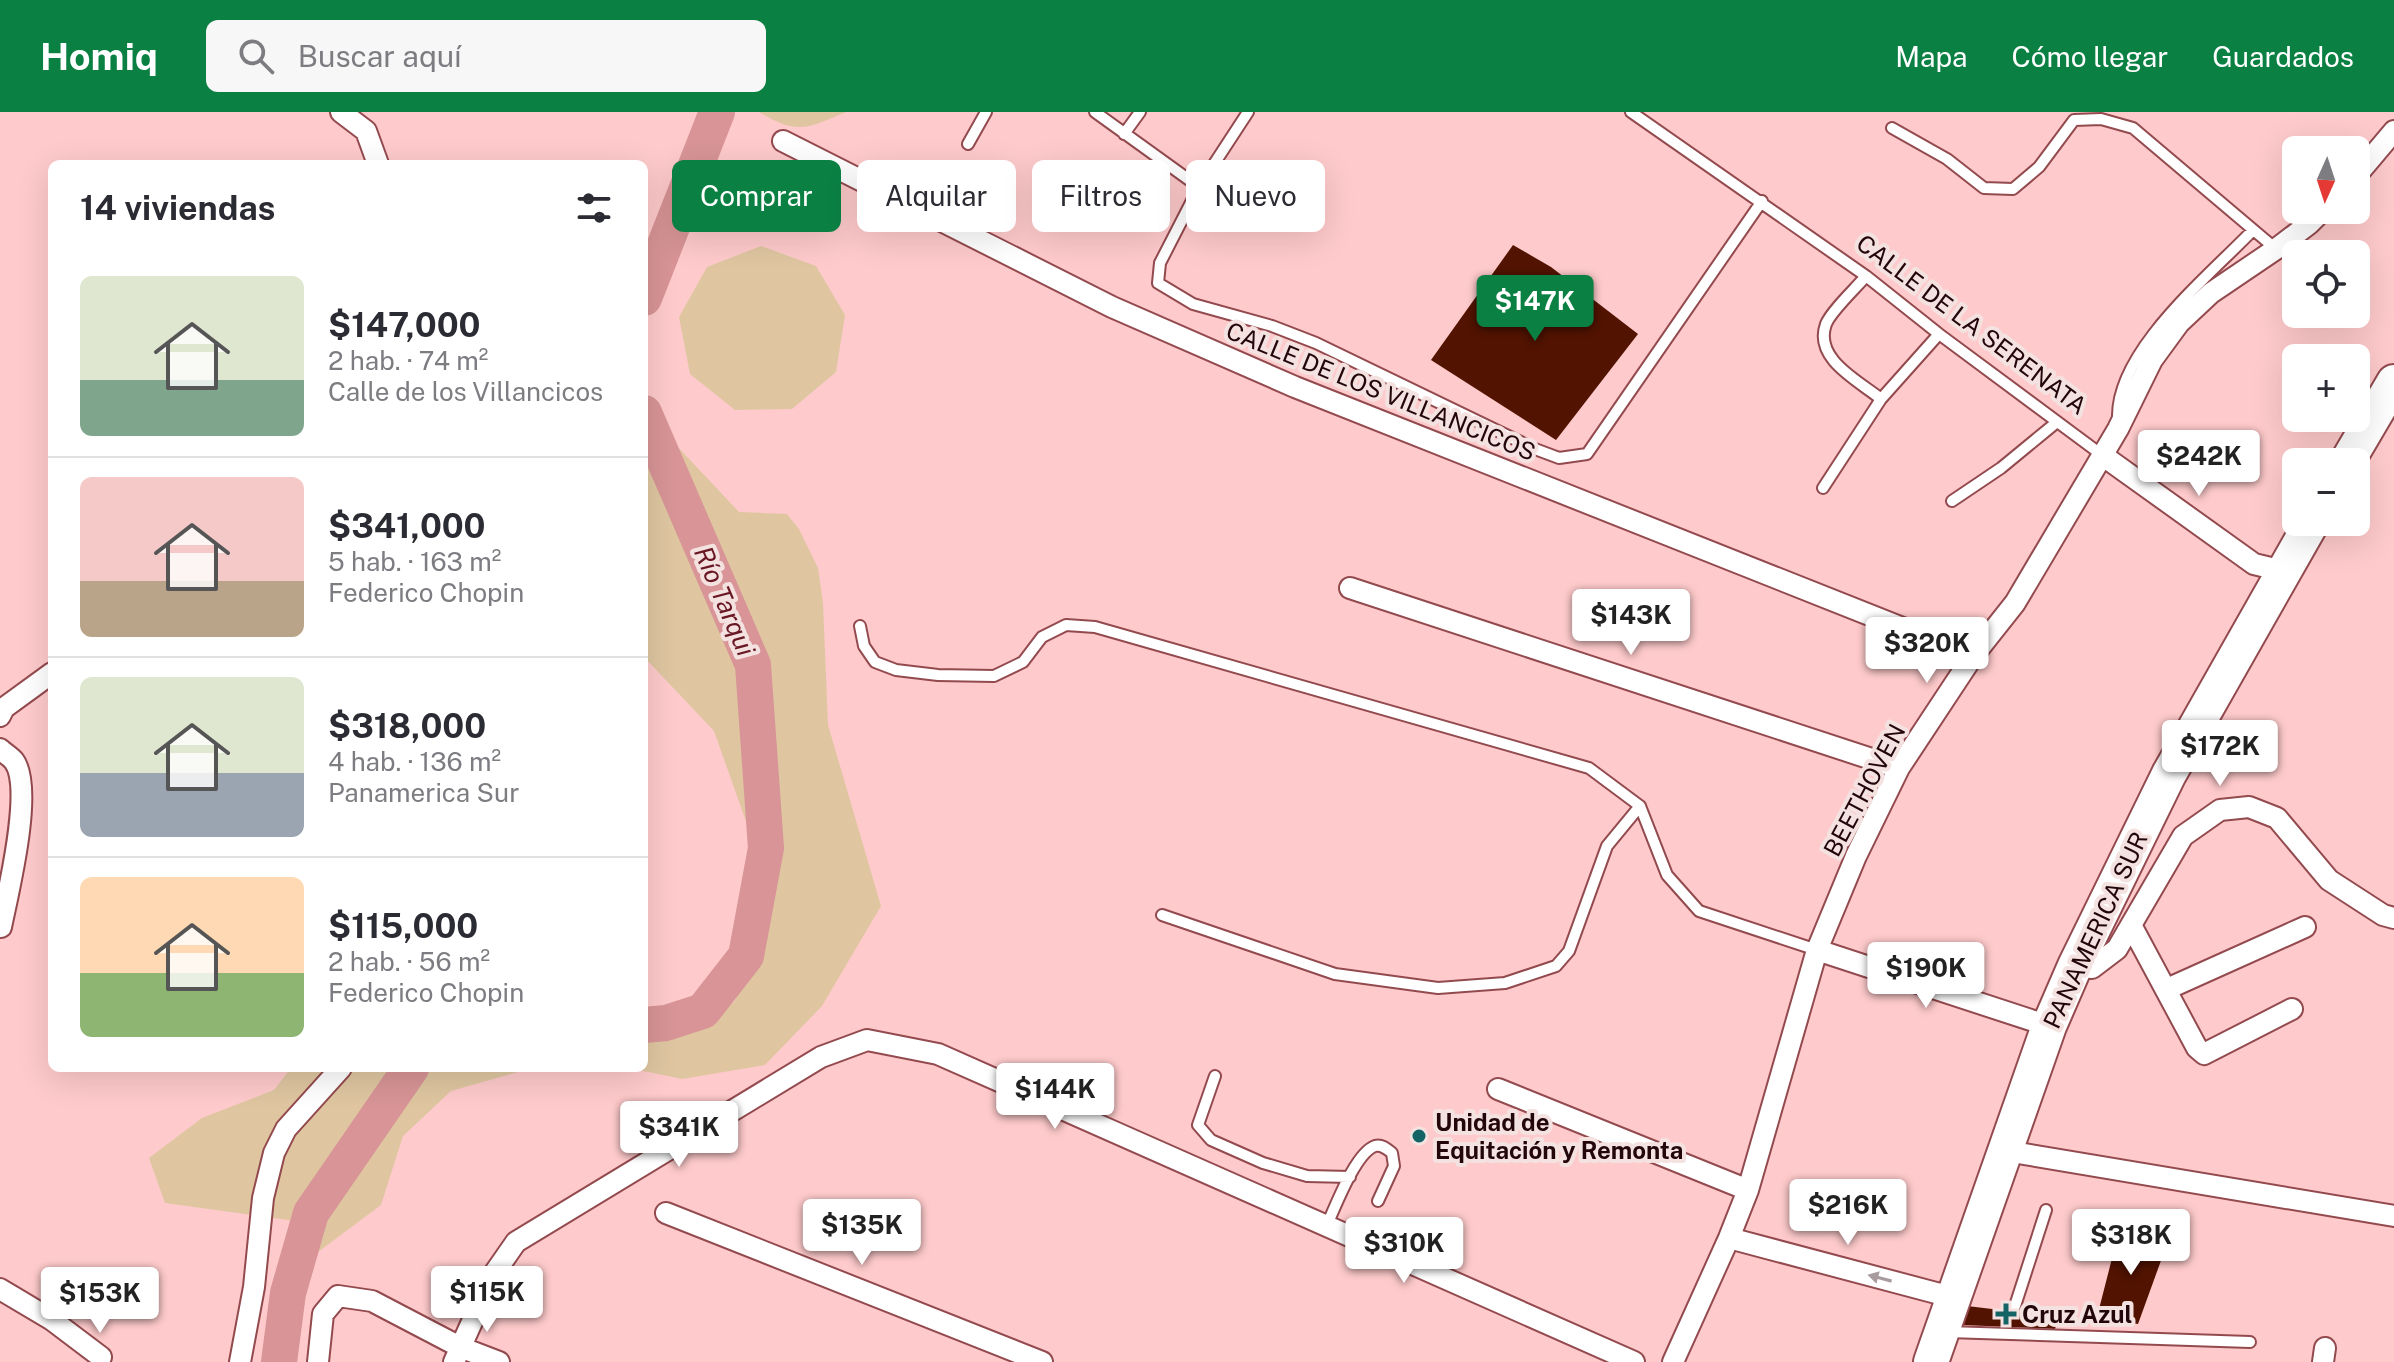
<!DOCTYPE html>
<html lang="es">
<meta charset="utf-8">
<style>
:root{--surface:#fff;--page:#f7f7f7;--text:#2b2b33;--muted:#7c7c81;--line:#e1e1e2;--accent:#0b8043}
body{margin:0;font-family:"Public Sans",sans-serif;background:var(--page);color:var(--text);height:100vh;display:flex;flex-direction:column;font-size:30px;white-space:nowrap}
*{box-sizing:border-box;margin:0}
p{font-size:26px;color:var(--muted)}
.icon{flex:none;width:44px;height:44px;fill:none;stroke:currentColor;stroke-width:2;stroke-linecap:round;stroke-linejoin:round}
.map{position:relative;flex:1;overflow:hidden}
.sheet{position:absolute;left:48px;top:48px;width:600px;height:912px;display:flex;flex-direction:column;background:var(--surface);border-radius:12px;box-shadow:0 8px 32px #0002}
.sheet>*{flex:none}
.top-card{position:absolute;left:672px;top:48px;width:760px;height:72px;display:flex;gap:16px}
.needle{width:52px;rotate:183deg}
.tools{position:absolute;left:2282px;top:24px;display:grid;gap:16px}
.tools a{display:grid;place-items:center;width:88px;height:88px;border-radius:12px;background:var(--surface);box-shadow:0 8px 32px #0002;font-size:40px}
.price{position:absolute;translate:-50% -68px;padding:0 18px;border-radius:8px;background:#fff;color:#222;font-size:26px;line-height:52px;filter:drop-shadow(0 2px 4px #0008)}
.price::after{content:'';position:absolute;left:50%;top:48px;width:24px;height:18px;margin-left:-12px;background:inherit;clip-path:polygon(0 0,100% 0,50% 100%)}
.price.active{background:var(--accent);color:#fff}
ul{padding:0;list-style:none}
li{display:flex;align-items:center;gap:24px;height:200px;padding:0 32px}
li+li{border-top:2px solid var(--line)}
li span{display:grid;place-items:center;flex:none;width:224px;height:160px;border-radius:12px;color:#555}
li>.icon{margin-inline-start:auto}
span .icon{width:96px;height:96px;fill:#fffc;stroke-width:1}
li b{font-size:34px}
h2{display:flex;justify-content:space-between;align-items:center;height:96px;padding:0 32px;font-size:34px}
.pill{padding:0 28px;border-radius:12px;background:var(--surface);box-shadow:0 8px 32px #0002;font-size:28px;line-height:72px}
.pill.active{background:var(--accent);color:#fff}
header{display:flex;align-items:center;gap:48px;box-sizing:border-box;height:112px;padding:0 40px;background:var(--accent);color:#fff}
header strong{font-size:38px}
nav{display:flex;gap:44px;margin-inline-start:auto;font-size:28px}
.search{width:560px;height:72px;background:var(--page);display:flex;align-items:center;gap:20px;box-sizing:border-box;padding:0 28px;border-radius:12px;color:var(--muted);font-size:30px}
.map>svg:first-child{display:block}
</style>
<header>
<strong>Homiq</strong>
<div class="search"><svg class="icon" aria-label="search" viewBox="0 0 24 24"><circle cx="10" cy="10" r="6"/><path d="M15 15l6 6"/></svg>Buscar aquí</div>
<nav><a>Mapa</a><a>Cómo llegar</a><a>Guardados</a></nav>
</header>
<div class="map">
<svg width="2394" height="1250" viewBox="0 0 2394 1250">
<rect width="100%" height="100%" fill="#fecacb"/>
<path fill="#dfc6a1" d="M759 0H846C806 17 797 23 759 0Z
M761 134 816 154 845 203 836 260 792 297 735 298 690 262 679 205 707 155Z
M644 299 739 400 787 402 799 417 818 456 823 491 828 613 881 794 822 894 765 953 682 967 629 956H644V914L663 918 734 890 760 833 771 754 748 715 714 619 644 545Z
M291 956H550H532L451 979 403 1024 381 1093 314 1143 302 1131V1110L165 1091 149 1046 202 1006 274 978Z"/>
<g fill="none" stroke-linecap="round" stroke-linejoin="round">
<path stroke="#d89496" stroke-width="36" d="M644 186 717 0
M644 301 753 553 766 736 746 844 703 899 666 911 644 913
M279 1250 288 1181 311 1101 411 956"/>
</g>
<path fill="#521300" d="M1513 133 1551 155 1638 222 1556 328 1431 248Z
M2120 1115 2167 1132 2138 1212 2097 1205Z
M1967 1194 2059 1205 2055 1217 1963 1213Z"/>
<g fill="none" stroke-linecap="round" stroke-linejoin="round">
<g stroke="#934a4e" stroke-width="14">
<path id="service" d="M1095 0 1199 75
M1248 0 1199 75 1160 151 1158 171 1193 192 1272 214 1316 231 1535 337 1559 346 1587 342 1762 89
M1631 0 1866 164 1939 222 2102 343
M1892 16 1947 47 1984 76 2013 77 2039 55 2074 8 2101 7 2133 16 2276 137
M1124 22 1140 0
M968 32 986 0
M1866 164C1856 176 1831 199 1826 212 1813 247 1859 269 1881 287
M2118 306C2116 239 2209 164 2253 118
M1823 376 1881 287 1939 222
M1952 389 2001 356 2057 310
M860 514 864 534 875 550 896 558 938 563 994 564 1023 550 1042 525 1066 513 1095 515 1589 656 1640 694 1667 763 1699 799 1817 838
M1162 803 1335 862 1438 876 1505 871 1556 854 1569 839 1607 734 1640 694
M1215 964 1198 1013 1211 1028 1263 1051 1307 1064 1350 1065
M1326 1115C1335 1096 1355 1041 1375 1034 1382 1032 1387 1037 1392 1041L1394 1054 1378 1089
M2015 1194 2046 1098
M1948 1220 2250 1230"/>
</g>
<g stroke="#934a4e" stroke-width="24">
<path id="minor" d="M341 0 366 19 378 52
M783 29 1112 195 1295 275 1973 544
M2356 64 2394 19
M2102 343 2254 452 2283 459
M1350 476 1899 656
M0 604 4 596 52 561
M0 637C4 641 11 645 14 649 34 676 8 781 1 815
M2131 813 2197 936 2204 942 2292 897
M1817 838 2049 914
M2075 854 2092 856 2117 837 2183 724 2220 698 2249 695 2277 706 2329 768 2383 803 2394 806
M2167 877 2305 815
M1498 977 1748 1078
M2006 1039 2394 1104
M666 1101 1042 1250
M1729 1126 1955 1186
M0 1177 52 1208 101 1245
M240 1250 254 1175 263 1086 274 1041 286 1017 341 956
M318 1250 323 1202 338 1184 372 1189 460 1235 499 1250
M454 1250 493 1163 516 1130 821 945 867 928 938 942 1634 1250
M1673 1250 1729 1126 1748 1078 1817 838 1856 744 1899 656 1973 544 2015 491 2118 317 2152 248 2179 211 2211 181 2276 137 2309 112 2323 98
M2323 1250 2325 1236"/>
</g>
<g stroke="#934a4e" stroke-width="38">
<path id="trunk" d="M2347 350 2394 270
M1931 1250 2049 914 2075 854 2169 662 2312 410"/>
</g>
<use href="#service" stroke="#fff" stroke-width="10"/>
<use href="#minor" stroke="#fff" stroke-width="20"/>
<use href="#trunk" stroke="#fff" stroke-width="34"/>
</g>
<defs><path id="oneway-solid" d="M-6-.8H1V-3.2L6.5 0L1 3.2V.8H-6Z" transform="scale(2)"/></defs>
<use fill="#a79b9d" href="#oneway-solid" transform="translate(1880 1166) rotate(-165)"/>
<g fill="#146466" stroke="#f4e2e1" stroke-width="3">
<circle cx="1419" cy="1024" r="8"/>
<path d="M2002 1190h8v8h8v8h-8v8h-8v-8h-8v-8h8z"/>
</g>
<g text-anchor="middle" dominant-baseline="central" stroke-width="8" stroke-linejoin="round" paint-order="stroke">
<g font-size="24" fill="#220609" stroke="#f4e2e1">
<text transform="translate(1972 212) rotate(37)">CALLE DE LA SERENATA</text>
<text transform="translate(1381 279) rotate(22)">CALLE DE LOS VILLANCICOS</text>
<text transform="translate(1864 678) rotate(-62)">BEETHOVEN</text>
<text transform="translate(2095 818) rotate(-65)">PANAMERICA SUR</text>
</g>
<g font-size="24" font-weight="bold" fill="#220609" stroke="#f4e2e1" text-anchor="start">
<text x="1435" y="1010">Unidad de<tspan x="1435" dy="28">Equitación y Remonta</tspan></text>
<text x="2022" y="1202">Cruz Azul</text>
</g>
<g font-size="26" font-style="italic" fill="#681723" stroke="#f4e2e1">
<text transform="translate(725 489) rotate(67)">Río Tarqui</text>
</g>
</g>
</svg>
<div class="tools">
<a><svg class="needle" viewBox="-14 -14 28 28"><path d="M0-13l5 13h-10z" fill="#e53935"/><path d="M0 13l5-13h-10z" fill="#7c7c81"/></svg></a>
<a><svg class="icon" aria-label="locate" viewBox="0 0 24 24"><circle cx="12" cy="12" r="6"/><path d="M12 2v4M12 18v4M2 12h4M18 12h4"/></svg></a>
<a>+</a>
<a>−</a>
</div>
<b class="price active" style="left:1535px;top:231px">$147K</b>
<b class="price" style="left:2199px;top:386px">$242K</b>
<b class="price" style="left:1631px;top:545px">$143K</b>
<b class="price" style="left:1927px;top:573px">$320K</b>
<b class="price" style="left:2220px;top:676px">$172K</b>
<b class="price" style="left:1926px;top:898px">$190K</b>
<b class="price" style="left:1055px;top:1019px">$144K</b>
<b class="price" style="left:679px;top:1057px">$341K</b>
<b class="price" style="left:1848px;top:1135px">$216K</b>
<b class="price" style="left:862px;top:1155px">$135K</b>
<b class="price" style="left:2131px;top:1165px">$318K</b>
<b class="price" style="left:1404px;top:1173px">$310K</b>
<b class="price" style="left:487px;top:1222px">$115K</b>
<b class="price" style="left:100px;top:1223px">$153K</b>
<div class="top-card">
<a class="pill active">Comprar</a>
<a class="pill">Alquilar</a>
<a class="pill">Filtros</a>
<a class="pill">Nuevo</a>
</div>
<section class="sheet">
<h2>14 viviendas<svg class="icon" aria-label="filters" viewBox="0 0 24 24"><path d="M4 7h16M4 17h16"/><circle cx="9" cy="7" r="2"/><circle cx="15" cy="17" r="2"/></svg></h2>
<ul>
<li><span style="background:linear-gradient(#dfe7d0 65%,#7fa58c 0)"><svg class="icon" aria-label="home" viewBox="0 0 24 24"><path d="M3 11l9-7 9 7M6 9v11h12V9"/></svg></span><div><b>$147,000</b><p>2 hab. · 74 m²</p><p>Calle de los Villancicos</p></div></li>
<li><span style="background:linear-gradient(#f6c9c9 65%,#b9a48a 0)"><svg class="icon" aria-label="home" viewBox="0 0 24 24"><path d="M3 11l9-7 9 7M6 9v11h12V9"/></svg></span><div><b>$341,000</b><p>5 hab. · 163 m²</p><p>Federico Chopin</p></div></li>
<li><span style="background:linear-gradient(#dfe7d0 60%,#9aa5b1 0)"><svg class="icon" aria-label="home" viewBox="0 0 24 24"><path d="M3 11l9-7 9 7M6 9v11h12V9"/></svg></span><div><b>$318,000</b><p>4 hab. · 136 m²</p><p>Panamerica Sur</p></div></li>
<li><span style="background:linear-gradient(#ffd9b3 60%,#8fb573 0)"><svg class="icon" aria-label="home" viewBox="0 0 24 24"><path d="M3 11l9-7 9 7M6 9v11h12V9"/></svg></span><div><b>$115,000</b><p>2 hab. · 56 m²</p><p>Federico Chopin</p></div></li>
</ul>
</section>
</div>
